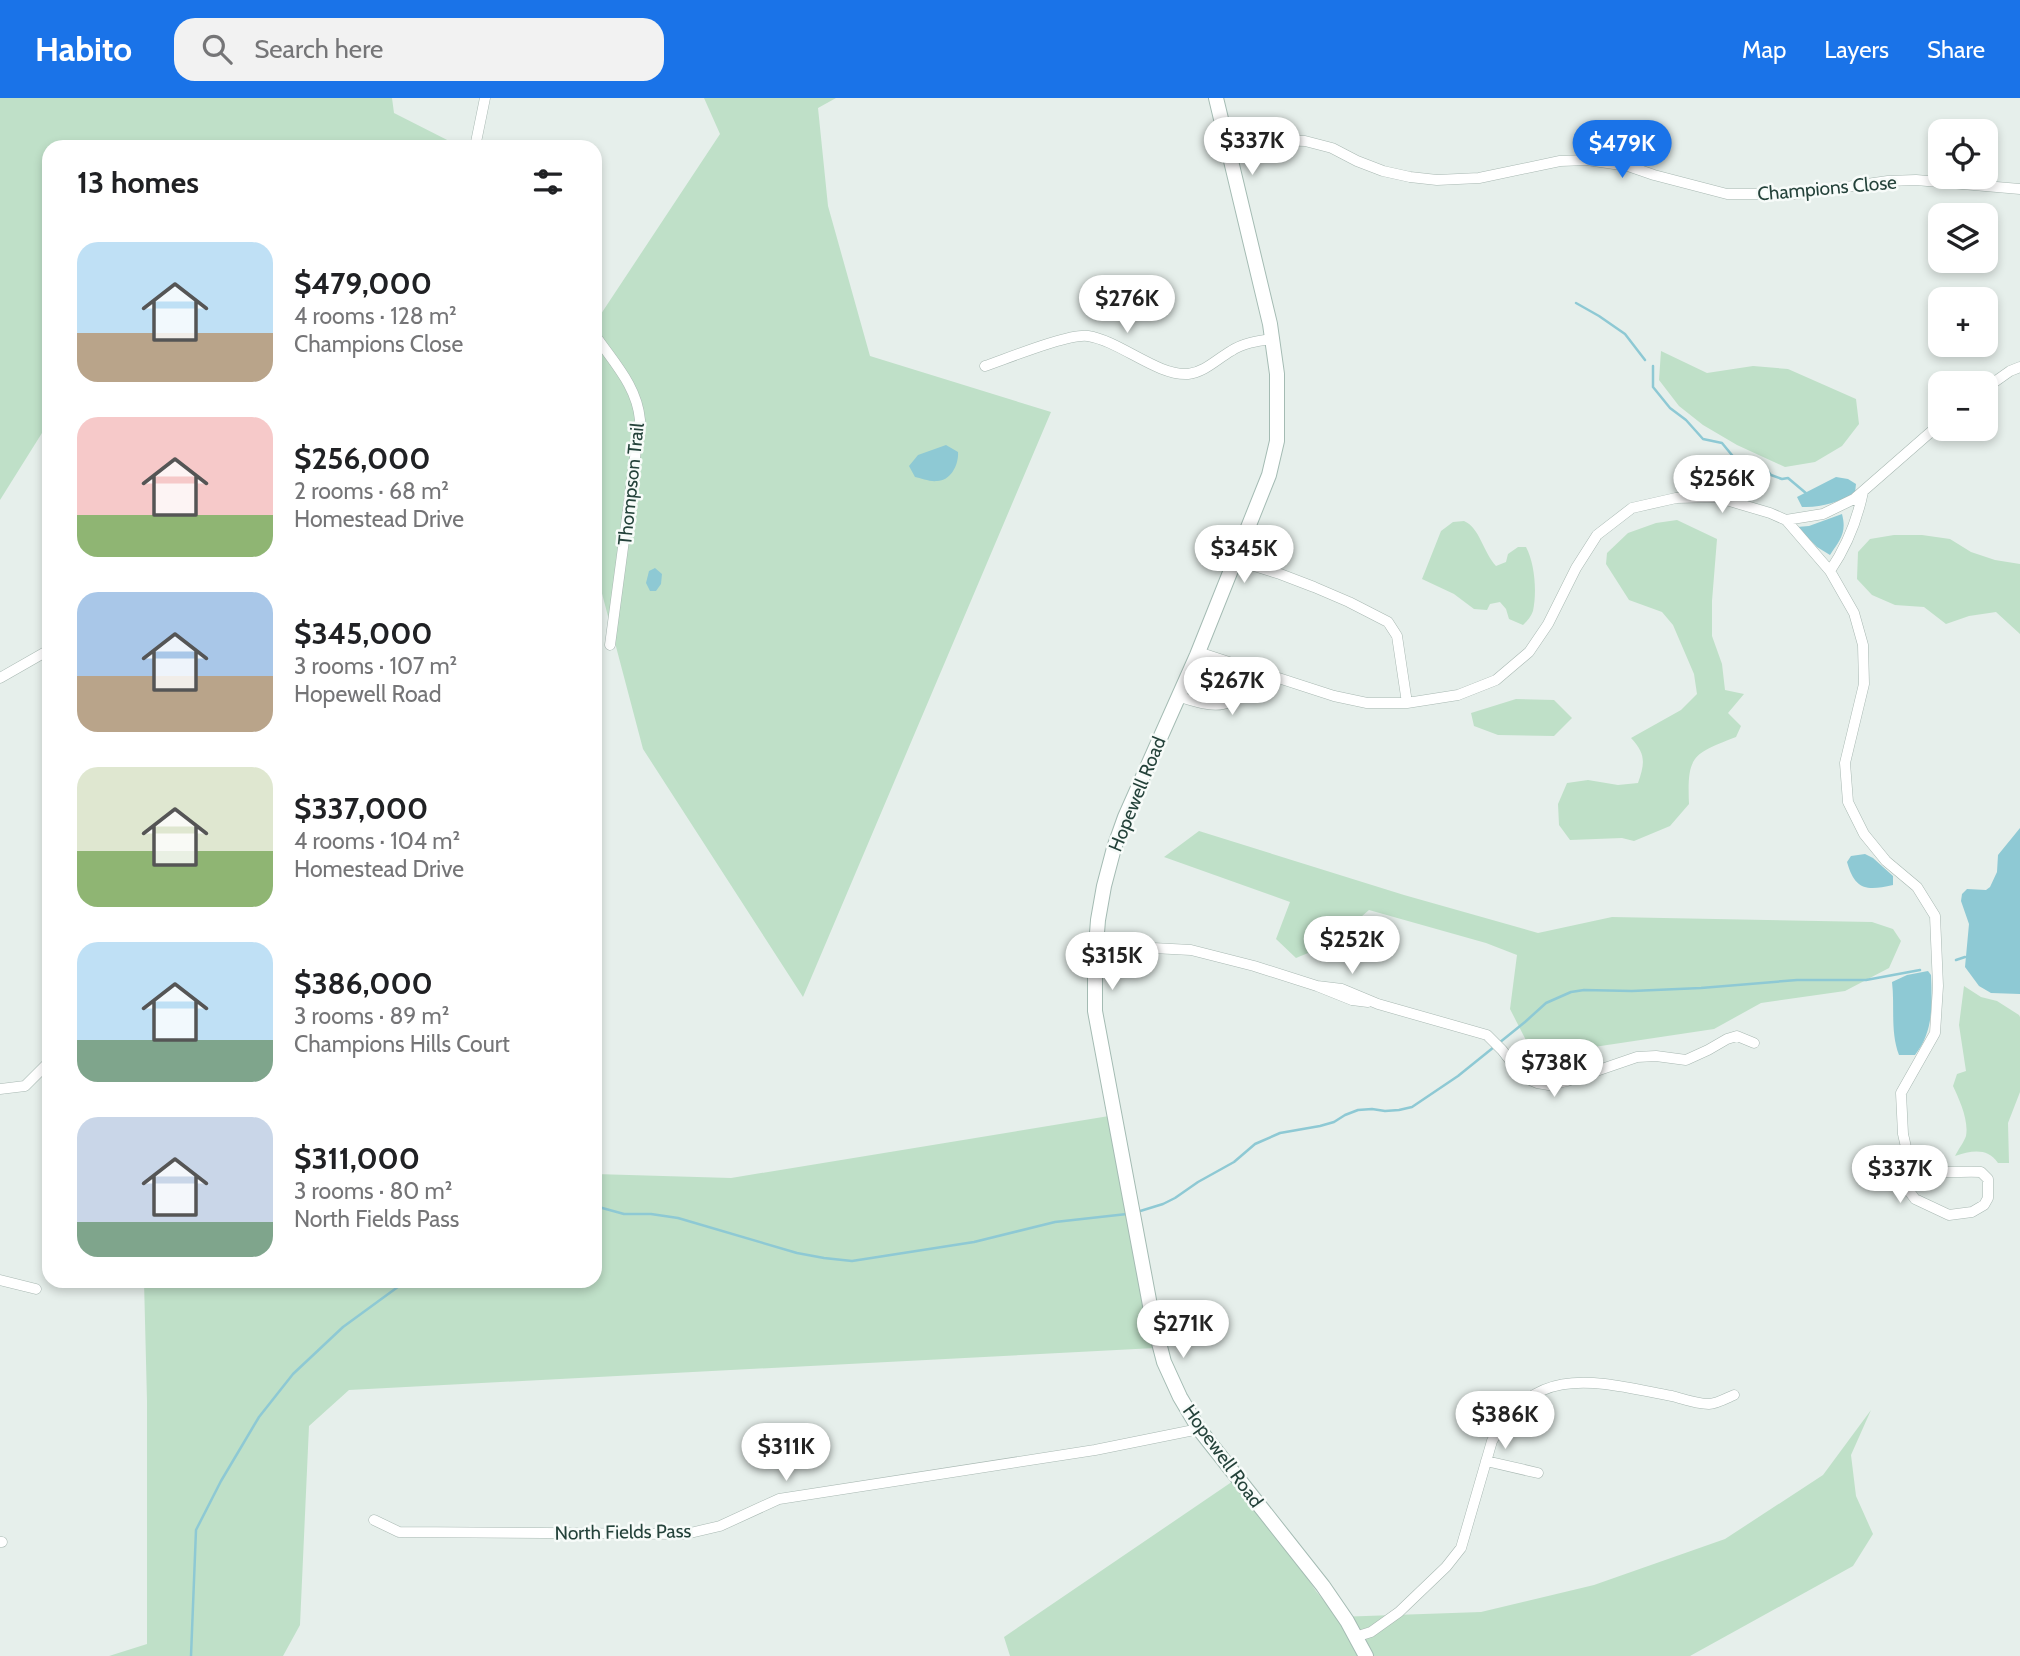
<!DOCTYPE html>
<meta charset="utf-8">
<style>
:root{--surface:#fff;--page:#f2f2f2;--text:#202124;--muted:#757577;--accent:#1a73e8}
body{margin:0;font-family:Cabin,sans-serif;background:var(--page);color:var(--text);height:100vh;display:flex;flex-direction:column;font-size:26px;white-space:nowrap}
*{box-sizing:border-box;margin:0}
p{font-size:23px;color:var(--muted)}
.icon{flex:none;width:38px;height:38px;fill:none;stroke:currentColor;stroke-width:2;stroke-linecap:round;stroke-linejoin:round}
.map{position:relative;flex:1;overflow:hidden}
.sheet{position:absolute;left:42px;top:42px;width:560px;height:1148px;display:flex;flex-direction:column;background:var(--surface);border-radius:21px;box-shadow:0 4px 10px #0003}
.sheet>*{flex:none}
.fabs{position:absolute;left:1928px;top:21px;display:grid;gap:14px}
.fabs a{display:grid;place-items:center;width:70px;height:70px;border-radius:14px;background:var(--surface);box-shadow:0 4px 10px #0003;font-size:35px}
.price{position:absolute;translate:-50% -60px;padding:0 16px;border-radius:24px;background:#fff;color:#222;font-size:23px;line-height:46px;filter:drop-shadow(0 2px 4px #0008)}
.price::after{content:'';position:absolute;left:50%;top:42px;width:21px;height:16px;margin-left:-10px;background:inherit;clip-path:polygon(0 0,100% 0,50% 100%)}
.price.active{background:var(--accent);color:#fff}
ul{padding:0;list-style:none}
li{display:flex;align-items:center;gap:21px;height:175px;padding:0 35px}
li span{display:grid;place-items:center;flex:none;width:196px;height:140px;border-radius:21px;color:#555}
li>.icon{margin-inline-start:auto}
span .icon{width:84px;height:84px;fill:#fffc;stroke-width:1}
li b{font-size:30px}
h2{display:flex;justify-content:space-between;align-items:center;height:84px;padding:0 35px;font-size:30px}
header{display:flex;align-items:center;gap:42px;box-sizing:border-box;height:98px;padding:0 35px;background:var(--accent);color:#fff}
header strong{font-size:33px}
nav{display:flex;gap:38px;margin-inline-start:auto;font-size:24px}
.search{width:490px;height:63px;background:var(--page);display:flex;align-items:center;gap:18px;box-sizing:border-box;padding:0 24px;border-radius:21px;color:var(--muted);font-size:26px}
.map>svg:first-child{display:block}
</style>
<header>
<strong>Habito</strong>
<div class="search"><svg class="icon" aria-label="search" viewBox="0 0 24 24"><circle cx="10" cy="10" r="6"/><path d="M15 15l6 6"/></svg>Search here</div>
<nav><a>Map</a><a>Layers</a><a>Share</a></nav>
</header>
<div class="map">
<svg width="2020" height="1558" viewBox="0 0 2020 1558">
<rect width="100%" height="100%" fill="#e6efeb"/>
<path fill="#bfe0c8" d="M0 0H392L394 15 461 49H49V327H47L0 402Z
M704 0H836L818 10 828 108 870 258 1051 314 803 899 643 651 595 469V225L720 36Z
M1661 253 1707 275 1753 268 1788 271 1856 301 1859 326 1842 348 1815 364 1785 369 1737 347 1703 327 1679 308 1659 282Z
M1677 422 1717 441 1712 503V538L1722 566 1725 592 1744 596 1728 615 1741 628 1736 639C1692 656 1687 658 1689 706L1670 728 1634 743 1622 740 1570 742 1559 727 1558 706 1567 685 1588 682 1618 687 1638 685C1645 665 1646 656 1631 640L1681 612 1697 596 1694 576 1673 527 1662 514 1629 502 1606 466 1607 455 1628 435 1656 425Z
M1464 423C1480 430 1483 454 1496 468L1506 464 1508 456 1518 449H1526C1535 466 1537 494 1533 513 1531 519 1527 523 1523 527L1509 521 1506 511 1500 504 1490 506 1487 512 1474 511 1454 496 1422 481 1441 433 1453 424Z
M1894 437H1922L1950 441 1971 454 1995 462 2020 466V536L1996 514 1969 518 1946 526 1924 509 1895 507 1872 497 1857 481 1858 454 1870 441Z
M1516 601 1554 602 1572 620 1554 638 1498 637 1474 628 1471 615Z
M1199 733 1404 797 1538 835 1612 819 1872 824 1893 831 1901 843 1889 870 1845 893 1761 905 1714 931 1534 958 1510 911 1517 857 1486 845 1369 812 1330 846 1296 860 1276 841 1290 804 1164 759Z
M1964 888 1981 899 1997 903 2019 917 2020 919V994L2008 1025 2009 1065H1998C1987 1049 1971 1053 1955 1058 1958 1052 1964 1044 1966 1038 1969 1022 1959 1001 1953 988L1957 976 1966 973 1959 927Z
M1109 1018 1155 1250 349 1292 309 1328 300 1527 283 1558H109L147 1546V1303L144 1183H595V1076L731 1080Z
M1871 1312 1851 1357 1856 1398 1873 1436 1853 1468 1690 1558H1010L1004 1539 1239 1379 1316 1493 1337 1519 1481 1514 1594 1487 1725 1441 1823 1377Z"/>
<path fill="#8ec9d4" d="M946 347 958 354C959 366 951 383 937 383 930 384 921 380 915 379L909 368 918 357Z
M1836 379 1848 381 1856 386 1855 395C1838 404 1821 410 1802 409L1797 399Z
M1842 416C1847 435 1840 442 1830 457L1817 449 1797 429 1809 428Z
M655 470 662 476 661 486 656 493H650L646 485 649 473Z
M2020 730V896L1991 895 1979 888 1965 869 1969 826 1961 803 1962 796 1967 791 1986 792 1990 789 1997 774 1998 757Z
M1865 756 1873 760 1893 778V787C1866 793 1855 792 1847 764L1851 758Z
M1928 873 1931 877C1932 906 1934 933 1915 957H1899C1890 933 1895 909 1892 884L1907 877Z"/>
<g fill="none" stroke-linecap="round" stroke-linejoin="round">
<path stroke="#8ec9d4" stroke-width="2.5" d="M1576 205 1599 218 1625 236 1645 262
M1653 268V289L1670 310 1686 322 1703 341 1722 345 1736 362 1743 366 1766 371 1771 377 1782 381 1788 380 1807 396
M1956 862 1965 859
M595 1108 624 1116H651L678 1120 797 1155 824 1160 852 1163 974 1144 1055 1124 1127 1116
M1137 1114 1163 1106 1175 1100 1198 1084 1234 1064 1255 1046 1280 1035 1320 1028 1334 1024 1345 1017 1358 1012 1372 1011 1385 1013 1399 1012 1412 1009 1458 978 1525 924 1546 905 1571 894 1584 892 1632 893 1701 890 1797 882H1866L1920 872
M191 1558 196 1432 221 1383 259 1319 293 1276 343 1229 406 1183"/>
<g stroke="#a8b8b2" stroke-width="11">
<path id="street" d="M475 49 485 0
M1227 49 1276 42 1305 43 1332 50 1357 63 1383 73 1410 79 1437 82 1479 80 1560 63 1587 62 1628 68 1654 77 1727 96H1797L1888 83 1916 82 2020 91
M595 237C614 265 637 288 640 322L610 547
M985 268C1006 261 1069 235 1088 238 1120 243 1157 278 1188 276 1205 274 1217 261 1231 253 1243 245 1257 243 1272 241
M1986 290 2010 273 2020 269
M1786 422 1823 416 1854 401 1941 325
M1235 462 1280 476 1314 489 1349 504 1388 524 1397 538 1407 605
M1830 473C1847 448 1857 423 1863 394
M1198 554 1334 598 1367 605H1407L1458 597 1496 582 1529 554 1548 526 1576 470 1597 437 1632 410 1676 400 1716 399 1770 415 1786 422 1830 473 1854 515 1863 547 1864 586 1845 665 1848 704 1864 736 1886 763 1917 789 1935 818 1938 888 1935 935 1901 995 1903 1036 1911 1071 1909 1093 1915 1101 1949 1117 1972 1114 1984 1107 1988 1100V1081L1981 1074C1952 1072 1933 1081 1909 1058
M0 580 49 552
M1179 599C1192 602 1209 609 1223 606 1243 603 1252 582 1273 582
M1208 605 1224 590H1249
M1096 847 1191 852 1254 868 1317 888 1352 902 1368 904
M1317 888 1342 891 1378 906 1487 937 1502 952 1523 979 1537 985 1549 987 1567 983 1637 959 1656 958 1686 962 1708 952 1727 941 1737 938 1754 945
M0 991 25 988 49 964
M0 1182 36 1191
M1486 1363 1538 1375
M374 1422 399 1434 686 1436 720 1428 779 1401 1095 1352 1199 1331
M0 1444H2
M1355 1539 1371 1534 1399 1514 1446 1469 1461 1450 1492 1343C1536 1263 1597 1284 1672 1298 1683 1301 1697 1306 1709 1306 1716 1306 1727 1300 1734 1297"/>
</g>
<g stroke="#a4bbb3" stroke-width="16">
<path id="secondary" d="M1216 0 1270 226 1277 276V343L1269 377 1197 557 1125 719 1114 750 1104 788 1098 822 1095 861V913L1152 1218 1164 1264 1180 1299 1199 1331 1323 1488 1347 1523 1366 1558"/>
</g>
<use href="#street" stroke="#fff" stroke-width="10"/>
<use href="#secondary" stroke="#fff" stroke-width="14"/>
</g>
<g text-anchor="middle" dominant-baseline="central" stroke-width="5" stroke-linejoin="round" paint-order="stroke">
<g font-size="19" fill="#24423a" stroke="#f7fbf9">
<text transform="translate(1827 90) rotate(-5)">Champions Close</text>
<text transform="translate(631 386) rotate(-84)">Thompson Trail</text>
<text transform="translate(1137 696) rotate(-68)">Hopewell Road</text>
<text transform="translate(1223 1358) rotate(54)">Hopewell Road</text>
<text transform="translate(623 1434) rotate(-1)">North Fields Pass</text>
</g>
</g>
</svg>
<div class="fabs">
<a><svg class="icon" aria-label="locate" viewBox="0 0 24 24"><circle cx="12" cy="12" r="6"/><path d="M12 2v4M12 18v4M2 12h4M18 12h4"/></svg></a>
<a><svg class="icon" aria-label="layers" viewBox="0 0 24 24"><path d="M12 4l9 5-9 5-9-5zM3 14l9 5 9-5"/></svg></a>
<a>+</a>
<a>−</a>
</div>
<b class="price" style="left:1252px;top:79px">$337K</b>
<b class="price active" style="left:1622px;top:82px">$479K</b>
<b class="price" style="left:1127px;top:237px">$276K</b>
<b class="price" style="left:1722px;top:417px">$256K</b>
<b class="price" style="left:1244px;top:487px">$345K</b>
<b class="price" style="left:1232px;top:619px">$267K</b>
<b class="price" style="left:1352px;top:878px">$252K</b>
<b class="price" style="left:1112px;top:894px">$315K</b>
<b class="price" style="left:1554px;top:1001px">$738K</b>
<b class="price" style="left:1900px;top:1107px">$337K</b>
<b class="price" style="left:1183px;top:1262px">$271K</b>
<b class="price" style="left:1505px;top:1353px">$386K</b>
<b class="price" style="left:786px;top:1385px">$311K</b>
<section class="sheet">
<h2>13 homes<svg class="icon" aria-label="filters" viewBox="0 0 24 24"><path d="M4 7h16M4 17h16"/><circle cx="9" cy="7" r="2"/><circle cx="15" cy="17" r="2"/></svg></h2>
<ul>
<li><span style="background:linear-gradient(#bfe0f5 65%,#b9a48a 0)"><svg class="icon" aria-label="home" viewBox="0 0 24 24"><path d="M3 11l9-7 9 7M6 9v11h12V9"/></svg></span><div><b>$479,000</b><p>4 rooms · 128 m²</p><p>Champions Close</p></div></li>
<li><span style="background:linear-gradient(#f6c9c9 70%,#8fb573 0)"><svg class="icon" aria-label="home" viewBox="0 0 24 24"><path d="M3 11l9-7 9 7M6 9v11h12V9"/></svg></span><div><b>$256,000</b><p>2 rooms · 68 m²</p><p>Homestead Drive</p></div></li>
<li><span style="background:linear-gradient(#a9c7e8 60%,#b9a48a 0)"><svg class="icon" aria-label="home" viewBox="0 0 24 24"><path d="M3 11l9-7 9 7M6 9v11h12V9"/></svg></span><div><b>$345,000</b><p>3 rooms · 107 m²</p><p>Hopewell Road</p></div></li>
<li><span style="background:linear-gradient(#dfe7d0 60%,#8fb573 0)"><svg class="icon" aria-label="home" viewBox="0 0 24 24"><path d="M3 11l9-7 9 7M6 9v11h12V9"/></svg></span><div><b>$337,000</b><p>4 rooms · 104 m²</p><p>Homestead Drive</p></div></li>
<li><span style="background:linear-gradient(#bfe0f5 70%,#7fa58c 0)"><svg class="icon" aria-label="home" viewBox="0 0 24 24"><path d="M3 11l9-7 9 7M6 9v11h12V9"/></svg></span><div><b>$386,000</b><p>3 rooms · 89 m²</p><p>Champions Hills Court</p></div></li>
<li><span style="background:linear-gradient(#c9d6e8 75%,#7fa58c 0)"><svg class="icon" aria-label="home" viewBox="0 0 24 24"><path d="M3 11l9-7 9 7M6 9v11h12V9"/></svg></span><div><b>$311,000</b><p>3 rooms · 80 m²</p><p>North Fields Pass</p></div></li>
</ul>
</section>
</div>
